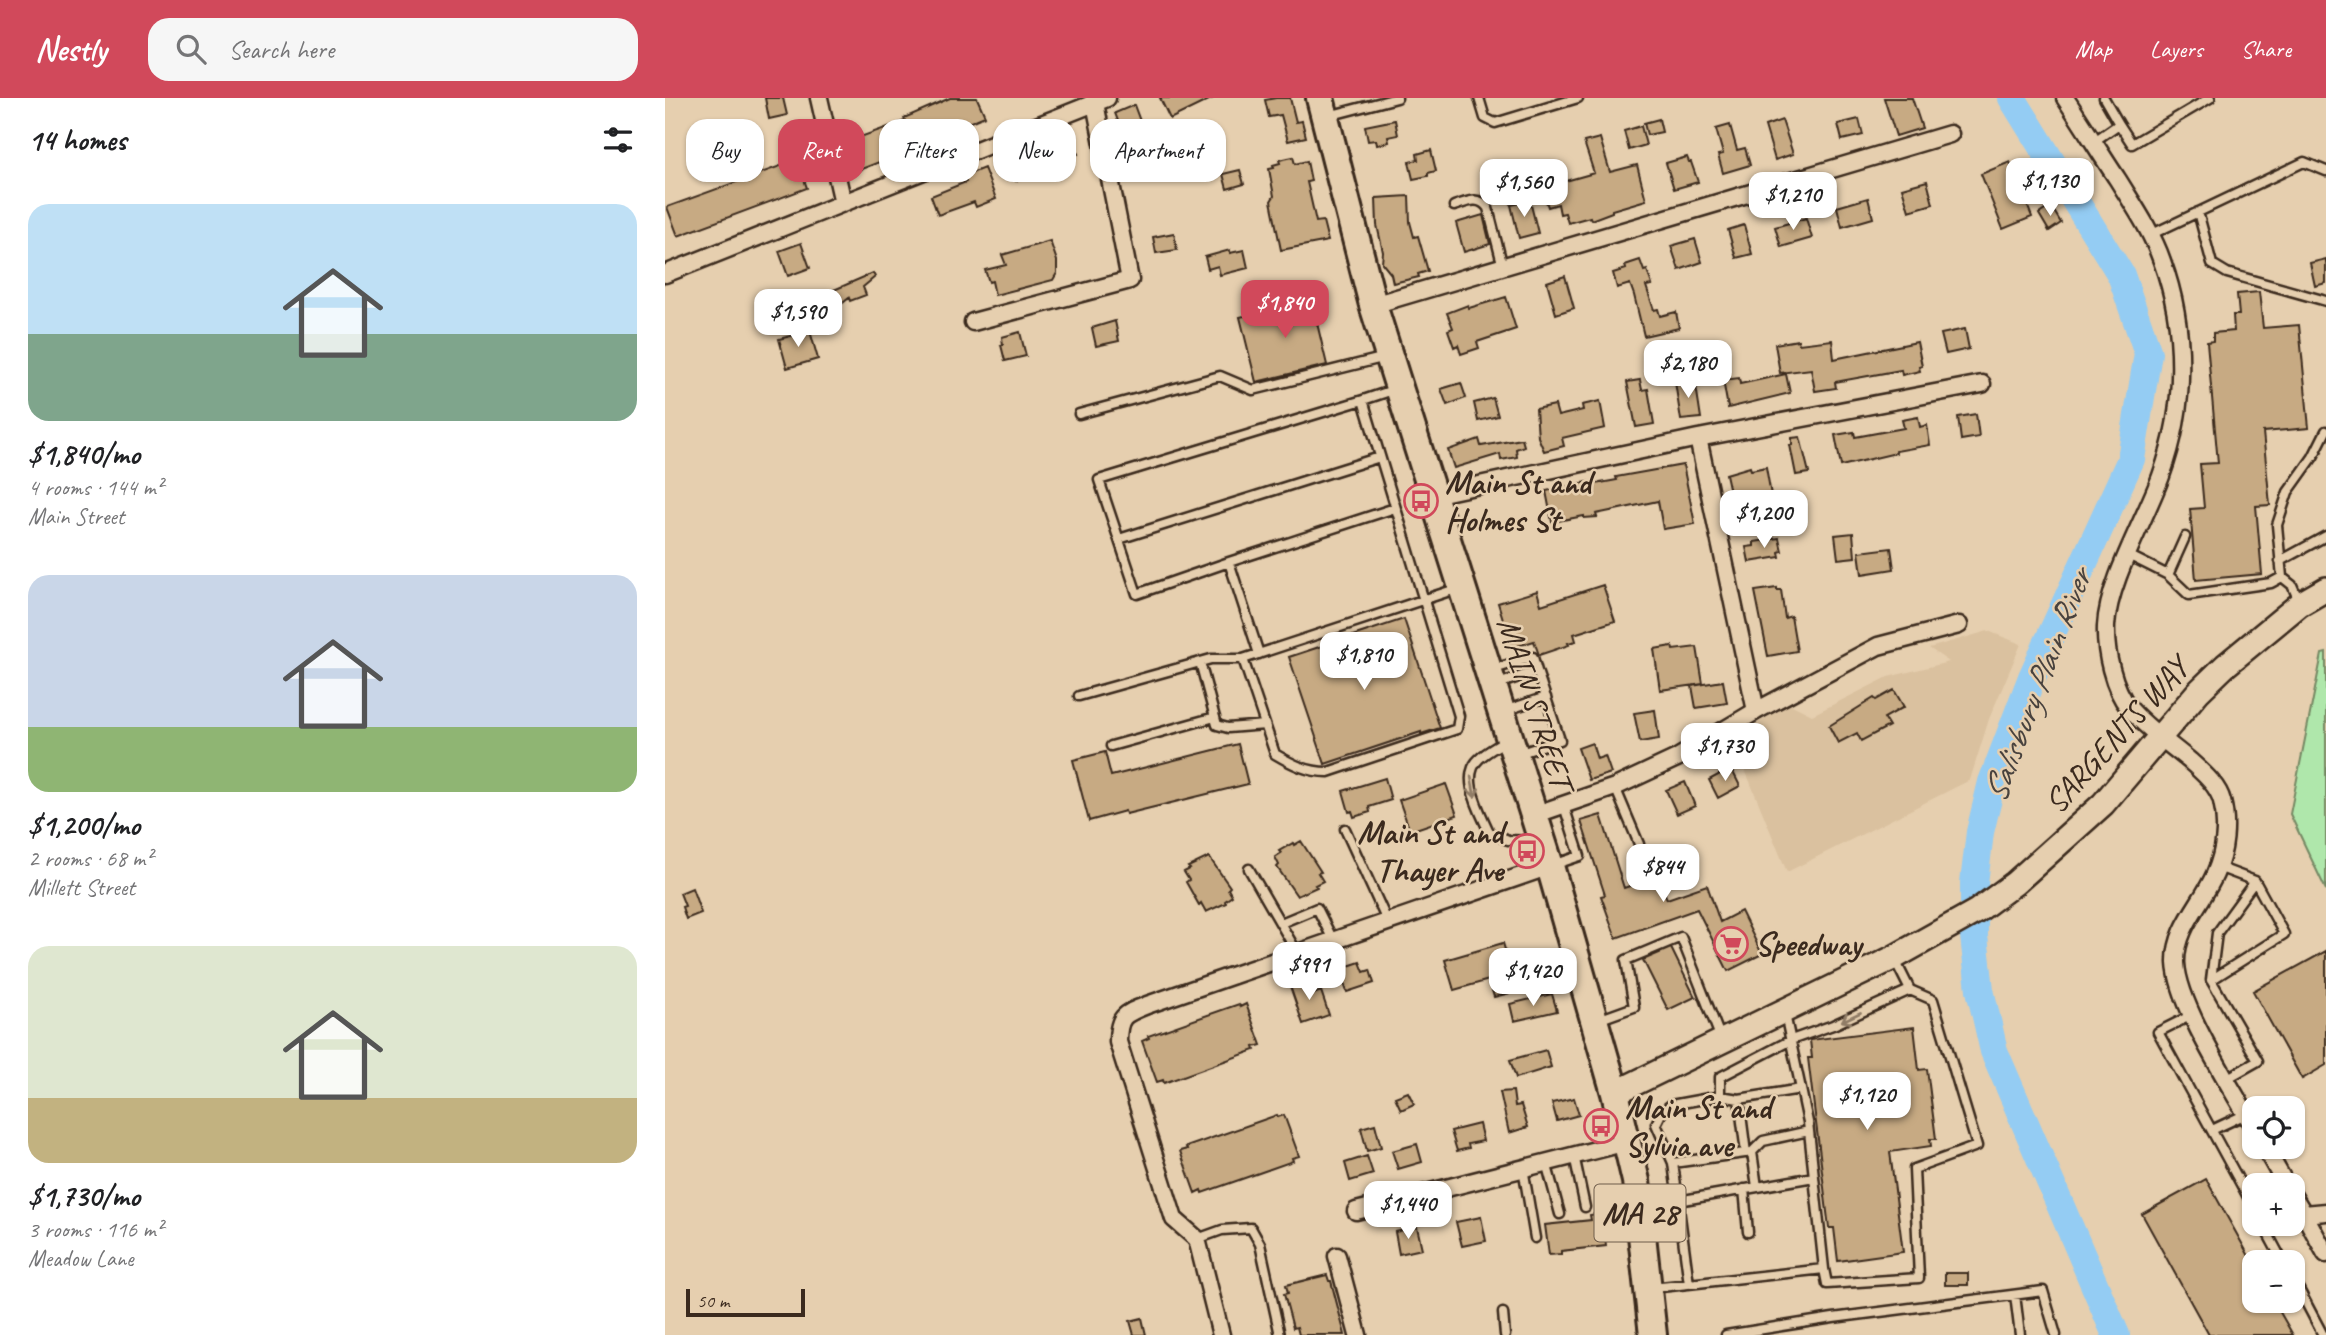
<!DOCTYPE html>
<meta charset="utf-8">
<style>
:root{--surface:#fff;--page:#f6f6f6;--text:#202124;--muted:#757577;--accent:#d1495b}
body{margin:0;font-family:Caveat,sans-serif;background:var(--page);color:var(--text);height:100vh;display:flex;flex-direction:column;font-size:26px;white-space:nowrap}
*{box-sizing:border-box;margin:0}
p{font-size:23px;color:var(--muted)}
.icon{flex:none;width:38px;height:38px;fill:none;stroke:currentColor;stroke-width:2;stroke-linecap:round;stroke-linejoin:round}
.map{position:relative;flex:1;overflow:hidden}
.sheet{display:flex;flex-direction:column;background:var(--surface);width:665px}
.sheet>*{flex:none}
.banner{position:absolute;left:21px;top:21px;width:665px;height:63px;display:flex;gap:14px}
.buttons{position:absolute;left:1577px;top:998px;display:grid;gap:14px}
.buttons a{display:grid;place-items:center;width:63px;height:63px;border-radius:14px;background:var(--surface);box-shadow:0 2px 5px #0004;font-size:35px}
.scale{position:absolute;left:21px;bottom:18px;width:119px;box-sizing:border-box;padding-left:7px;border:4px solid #3b2a1e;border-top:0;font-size:19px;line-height:24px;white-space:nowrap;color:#3b2a1e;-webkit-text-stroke:5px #e6cfaf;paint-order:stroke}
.price{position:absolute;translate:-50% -60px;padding:0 16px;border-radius:14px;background:#fff;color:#222;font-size:23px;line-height:46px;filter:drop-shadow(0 2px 4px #0008)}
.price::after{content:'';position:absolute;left:50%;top:42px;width:21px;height:16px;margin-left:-10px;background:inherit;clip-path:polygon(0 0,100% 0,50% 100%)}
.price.on{background:var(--accent);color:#fff}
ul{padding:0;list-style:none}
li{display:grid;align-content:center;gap:14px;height:371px;padding:0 28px}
li span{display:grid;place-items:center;height:217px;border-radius:21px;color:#555}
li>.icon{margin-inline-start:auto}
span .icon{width:126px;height:126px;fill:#fffc;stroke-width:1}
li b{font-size:30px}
h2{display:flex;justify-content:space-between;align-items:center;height:84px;padding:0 28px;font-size:30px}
.pill{padding:0 24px;border-radius:21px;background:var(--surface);box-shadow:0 2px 5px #0004;font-size:24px;line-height:63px}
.pill.on{background:var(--accent);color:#fff}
header{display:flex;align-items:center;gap:42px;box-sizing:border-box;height:98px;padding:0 35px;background:var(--accent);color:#fff}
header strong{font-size:33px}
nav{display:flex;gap:38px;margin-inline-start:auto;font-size:24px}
.search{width:490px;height:63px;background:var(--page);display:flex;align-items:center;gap:18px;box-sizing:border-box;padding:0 24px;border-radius:21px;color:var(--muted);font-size:26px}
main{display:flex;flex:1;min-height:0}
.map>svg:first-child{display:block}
</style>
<header>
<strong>Nestly</strong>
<div class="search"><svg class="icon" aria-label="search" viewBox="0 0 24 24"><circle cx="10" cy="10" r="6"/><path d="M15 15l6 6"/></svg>Search here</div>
<nav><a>Map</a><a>Layers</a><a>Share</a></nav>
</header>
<main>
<section class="sheet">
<h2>14 homes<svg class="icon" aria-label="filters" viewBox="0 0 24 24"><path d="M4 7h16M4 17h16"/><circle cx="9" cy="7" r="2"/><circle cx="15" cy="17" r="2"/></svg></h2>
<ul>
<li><span style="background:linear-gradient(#bfe0f5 60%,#7fa58c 0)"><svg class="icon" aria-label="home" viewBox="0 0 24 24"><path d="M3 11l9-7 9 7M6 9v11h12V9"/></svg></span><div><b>$1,840/mo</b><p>4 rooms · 144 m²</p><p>Main Street</p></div></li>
<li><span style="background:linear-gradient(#c9d6e8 70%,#8fb573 0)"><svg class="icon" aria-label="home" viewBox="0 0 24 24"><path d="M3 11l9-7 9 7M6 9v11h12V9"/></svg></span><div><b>$1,200/mo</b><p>2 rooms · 68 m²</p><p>Millett Street</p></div></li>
<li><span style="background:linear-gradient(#dfe7d0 70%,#c2b280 0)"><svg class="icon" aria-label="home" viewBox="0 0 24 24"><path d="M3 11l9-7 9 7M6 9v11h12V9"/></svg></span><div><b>$1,730/mo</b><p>3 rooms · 116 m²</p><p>Meadow Lane</p></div></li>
</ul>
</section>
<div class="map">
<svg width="1661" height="1237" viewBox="0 0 1661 1237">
<rect width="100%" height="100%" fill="#e6cfaf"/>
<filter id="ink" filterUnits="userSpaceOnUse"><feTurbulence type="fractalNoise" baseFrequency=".0143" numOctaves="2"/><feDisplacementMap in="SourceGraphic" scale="14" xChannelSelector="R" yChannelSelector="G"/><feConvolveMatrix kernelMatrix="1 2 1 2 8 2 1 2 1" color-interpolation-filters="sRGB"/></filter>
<g filter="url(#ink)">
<path fill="#dac19f" d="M1323 533 1356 546 1324 621 1305 682 1122 774 1067 640 1125 606 1147 617 1223 579 1284 564 1264 550Z"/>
<path fill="#afe7ab" stroke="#758864" stroke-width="2" d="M1661 555V792L1625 716 1657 556Z"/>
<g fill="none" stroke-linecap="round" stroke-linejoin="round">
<path stroke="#94ccf3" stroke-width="28" d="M1347 0 1456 177 1483 255 1466 361 1367 579 1327 684 1315 734 1309 785V838L1315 892 1329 953 1451 1237"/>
</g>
<path fill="#c7aa83" stroke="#3b2a1e" stroke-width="2" d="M100 0H118L122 17 104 21Z
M285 0H312L320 18 281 34 282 36 245 52 194 72 184 43 240 23 239 20Z
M495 0H548L505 21Z
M611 0H625L631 24 637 23 641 39 623 43 616 17 604 19 600 2Z
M1219 0H1247L1257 30 1231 38Z
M469 7 479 34 460 41 450 15Z
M994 21 997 34 982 37 979 25Z
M1194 21 1198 37 1177 42 1173 26Z
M730 22 733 37 723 39 724 44 712 47 711 42 703 43 700 28Z
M1117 22 1128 56 1110 62 1100 28Z
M1065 27 1072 52 1080 50 1085 67 1058 75 1053 57 1058 56 1051 31Z
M976 28 981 47 964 52 959 33Z
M405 39 413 56 351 83 344 65 365 56 366 60Z
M935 40 945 74 972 67 981 102 947 112V114L926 122 925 119 903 125 900 115 895 116 893 106 883 109 879 97 899 92 897 84 929 75 919 44Z
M766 52 771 73 763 75V78L748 81 744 64 753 62 752 56Z
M628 59 630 66 642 63 646 83 642 84 651 124 658 123 663 143 616 152 606 103 609 98 604 71 609 70 608 67 615 65 614 62Z
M1022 59 1024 64H1026L1033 84 1009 91 1001 65Z
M132 62 142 90 13 138 2 109Z
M1345 64 1367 119 1338 131 1316 76Z
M319 70 331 101 311 109 309 104 273 117 266 98 301 84 299 78Z
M575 72 579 86 562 91 558 76Z
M1262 83 1268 106 1244 113 1237 90Z
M744 98 745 124 749 139 753 138 763 173 753 176 754 179 728 185 726 176 717 165 718 154 712 127 711 100Z
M1203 100 1208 120 1177 129 1172 109Z
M865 103 873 135 854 140 846 107Z
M1386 108 1396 125 1384 133 1374 116Z
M818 117 825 146 799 154 791 125Z
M1141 120 1147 140 1116 149 1110 129Z
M1079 127 1087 156 1071 160 1063 132Z
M509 135 512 152 491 155 488 139Z
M1030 141 1037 164 1014 172 1006 148Z
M385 143 392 163V175L388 182 330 197 327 183 324 184 320 172 341 167 337 157Z
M136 145 145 170 123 178 114 153Z
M565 152V155L579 152 583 170 555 177 553 168 543 171 540 159Z
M1661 161V185L1650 188 1645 165Z
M975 162 979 173 982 172 987 187 981 188 989 212 993 211 995 218 1011 214 1014 230 979 238 969 197 965 186 952 190 948 175 961 171 960 167Z
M208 175 210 179 198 189 201 197 185 203 184 200 173 209 162 206V195Z
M900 178 909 210 891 216 882 184Z
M1594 194 1598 230 1634 227 1644 330 1598 334 1605 407 1591 408 1597 476 1531 482 1525 411 1539 410 1535 366 1553 365 1542 244 1548 243V235L1569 233 1568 217H1574L1572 196Z
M841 199 851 231 812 244 814 250 796 256 793 247 789 249 783 232 788 230 782 215 803 207 804 210Z
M652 201 658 224 652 225 662 267 591 284 575 219Z
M450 223 454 243 431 248 427 230Z
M1300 231 1304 251 1281 256 1276 236Z
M145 233 153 261 122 270 114 241Z
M355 234 361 258 340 263 336 247H338L337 239Z
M1133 242 1134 246 1167 242 1169 261 1252 244 1257 268 1254 269 1255 273 1237 277 1236 272 1170 284 1171 290 1150 293 1146 271 1115 275 1110 246Z
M1121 276 1125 295 1063 310 1058 282 1074 280 1075 286Z
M1030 281 1036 320 1016 322 1010 284Z
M975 282 977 292 983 291 989 326 971 329 962 284Z
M796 285 801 300 782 307 776 291Z
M828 300 833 318 813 323 809 305Z
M935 303 940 330 897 340 899 348 879 353 873 339 871 311 890 307 893 318 918 312 917 307Z
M1311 316 1314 339 1296 342 1293 319Z
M1253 319 1255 329 1262 327 1265 347 1231 353V355L1176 368 1170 337 1189 334 1190 339 1239 330 1237 322Z
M1135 339 1144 375 1131 377 1125 347H1127V340Z
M814 341 816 348 857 341 859 348 851 351 852 359 836 362 835 356 789 370 783 352Z
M1018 367 1030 426 998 431 993 403 931 416 932 419 919 420V418L887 424 881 393 923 384 924 387 952 382 951 379Z
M1085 369 1086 372 1101 369 1109 414 1074 420 1070 394H1065L1061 376Z
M1188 435 1190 459 1173 461 1170 437Z
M1114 440 1117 453 1114 454 1115 459 1084 464 1081 449 1089 448V444Z
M1226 450 1229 471 1197 476 1194 454Z
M938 487 950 523 909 536 911 543 903 545 904 547 874 557 869 543 847 550 833 505 872 493 876 507Z
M1112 490V492H1116L1120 520 1126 518 1132 553 1103 558 1090 493Z
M739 521 775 630 756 636V634L660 666 624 559Z
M1007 548 1008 552 1032 549 1038 586 995 592 989 551Z
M1058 583 1062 605 1031 610 1027 588Z
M1229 592 1239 609 1219 620 1224 628 1196 643 1192 635 1173 645 1164 628 1209 600 1211 602Z
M990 612 994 641 975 644 969 615Z
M927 645 932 661 940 658 946 675 924 682 913 650Z
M573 646 583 686 461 716 460 713 424 723 408 662 440 654 446 678Z
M1066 670 1075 688 1053 700 1044 682Z
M720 680 726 702 704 709 705 714 689 719 687 713 684 714 678 693Z
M1020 684 1030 708 1012 716 1001 692Z
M781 686 792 717 745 733 734 702Z
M936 717 959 790 993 778 1002 801 1042 787 1055 824 1076 813 1097 856 1063 873 1032 811 951 840 936 798 940 797 916 723Z
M636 743 656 774 653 775 658 783 650 787 652 789 632 798 612 769 614 767 610 759 616 755 614 753 628 745 629 747Z
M544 759 565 789 563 791 567 798 560 803 561 805 541 814 536 805 534 807 521 784 524 782 519 774 525 771 523 769Z
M27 790 36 815 21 821 17 809 20 808 15 795Z
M838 845 847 875 840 877 845 895 829 899 824 882 789 892 780 862Z
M1006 850 1030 899 1003 912 978 862Z
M1661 853V967L1637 981 1588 893Z
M695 864 699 874 705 872 709 885 682 894 674 871Z
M644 881 649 896 656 893 664 917 638 926 625 888Z
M887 896 892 913 849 923 845 906Z
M574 906 575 909 581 906 596 947 589 949 590 952 499 985 498 982 492 984 477 943 484 940 483 938Z
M1249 929 1254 972 1262 971 1271 1041H1265L1266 1048 1225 1054 1238 1154 1173 1163 1169 1130H1164L1143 960H1147L1145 942Z
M881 952 886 969 851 980 845 962Z
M848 993 850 1008 856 1007 863 1029 844 1035 835 994Z
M743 994 749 1006 736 1012 730 999Z
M909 1000 914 1017 892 1023 887 1005Z
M612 1017 613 1019 619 1017 634 1058 627 1060 628 1063 537 1095 536 1092 530 1095 515 1053 522 1051 521 1049Z
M710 1026 716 1049 702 1053 696 1030Z
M814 1026 818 1043 803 1046 804 1050 792 1053 786 1033Z
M752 1046 757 1064 733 1071 727 1053Z
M702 1058 708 1076 685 1083 680 1065Z
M1541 1081 1589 1167V1202H1608L1628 1237H1544L1477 1116Z
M938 1115 941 1148 896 1153V1156L884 1157 880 1127 926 1122 925 1117Z
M816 1119 821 1143 797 1148 791 1124Z
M752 1129 757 1151 734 1156 730 1134Z
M1280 1175H1303V1187H1280Z
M662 1177 664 1183H666L680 1237H634L632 1229 628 1230 619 1196 623 1195 621 1187Z
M477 1220 481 1237H469L465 1223Z"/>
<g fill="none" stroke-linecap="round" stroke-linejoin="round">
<g stroke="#3b2a1e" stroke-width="13">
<path id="service" d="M814 0 820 20 830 25 913 0
M1439 0 1454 26
M663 18 732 0
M1428 44 1454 26 1467 46 1545 0
M789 108C802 104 814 97 823 110L838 169
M1533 114 1547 166 1562 175 1661 203
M1485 137 1639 64 1661 73
M698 302 731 291
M414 316 555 278 588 292 721 259
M454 441 715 359
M1463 457 1503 477 1520 439
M1615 463 1661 438
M564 464 472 496 434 382 698 302 794 618 792 631 663 674C642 674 627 666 610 656L578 561
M1503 477 1524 497 1606 485 1617 479
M1634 503 1627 487 1617 479 1612 427 1623 394 1648 359 1661 333
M594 556 564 464 730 410
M535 564 552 627 563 630 600 627
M829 571 868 559 872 573
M833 586 872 573 895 642 853 656
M414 598 546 561H578L794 490
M839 613 881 599
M842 642C833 648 822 653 814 661 794 679 816 715 824 734L843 742 871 743
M446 648 550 619
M950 689 974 746
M680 731 723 825
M888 767 915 758 899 708
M1553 769 1590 783 1619 836 1546 882 1593 963 1561 981
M584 771 633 856
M616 825 652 810 669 844
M1546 882 1552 835 1590 783
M1527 917 1493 934 1589 1110
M933 922 969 909 961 862 1016 839 1056 941
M1055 998V979L1126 942 1168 927 1245 892
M1074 1001 1081 1055
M1547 1032 1581 1016
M1087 1054 1092 1089
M909 1057 920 1109
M881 1064 895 1116
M1008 1065 991 1026 997 1014 1006 1007 1055 998 1074 1001 1136 991
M858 1070 870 1140
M1079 1091 1083 1134
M1013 1103 1149 1079
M1597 1125 1618 1164
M532 1141 557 1132 586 1130 595 1146 615 1237
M1159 1171 1162 1186 1254 1180 1249 1071 1312 1048 1268 902 1245 892 1230 862
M1628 1180 1658 1237
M1024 1186 1008 1065 1087 1054 1098 1043 1144 1033
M987 1190 1159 1171 1143 1024 1120 916
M1350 1197 1355 1237
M838 1215 840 1237
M1061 1237 1168 1220 1378 1193 1391 1237"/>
</g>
<g stroke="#3b2a1e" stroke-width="21">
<path id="minor" d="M154 0 178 105
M1400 0C1418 27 1435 55 1453 82 1469 108 1487 134 1497 163 1522 231 1521 310 1496 378 1480 422 1443 484 1441 528 1440 554 1448 590 1464 610 1481 630 1505 646 1525 663 1537 674 1553 687 1557 703 1563 726 1560 754 1550 776 1537 806 1510 830 1511 865 1513 908 1567 990 1589 1030
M0 176 442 0
M708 207 1285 36
M308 224 465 182 429 0
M1033 340 1091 613
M768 397 1033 340 1317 286
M869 717 950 689 1012 660 1091 613 1213 548 1294 527
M1599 1048 1621 1087
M1628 1098 1639 1116 1661 1114
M691 1113 962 1044
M1639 1116 1661 1156
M672 1158 693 1237
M556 1237 532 1141 509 1121 453 944C453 918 459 916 482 907L885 768"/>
</g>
<g stroke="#3b2a1e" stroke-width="28">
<path id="secondary" d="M950 995 1228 860 1312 813 1350 785 1438 706 1533 594 1561 567 1635 506 1661 491"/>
</g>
<g stroke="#3b2a1e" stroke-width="32">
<path id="primary" d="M655 0 708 207 885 768 950 995 971 1083 988 1237"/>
</g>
<use href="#service" stroke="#e6cfaf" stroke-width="8"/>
<use href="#minor" stroke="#e6cfaf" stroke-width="16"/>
<use href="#secondary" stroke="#e6cfaf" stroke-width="23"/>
<use href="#primary" stroke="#e6cfaf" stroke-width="26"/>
</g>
<defs><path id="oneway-shaft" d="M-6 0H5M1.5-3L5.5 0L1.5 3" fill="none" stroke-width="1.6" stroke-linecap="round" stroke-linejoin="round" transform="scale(1.75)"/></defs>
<g stroke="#907c66">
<use href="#oneway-shaft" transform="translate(808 689) rotate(80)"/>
<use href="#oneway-shaft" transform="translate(1186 919) rotate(155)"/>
</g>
</g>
<defs>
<g id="bus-ring" transform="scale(1.75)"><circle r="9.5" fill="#e6cfaf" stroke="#d1495b" stroke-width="1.5"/><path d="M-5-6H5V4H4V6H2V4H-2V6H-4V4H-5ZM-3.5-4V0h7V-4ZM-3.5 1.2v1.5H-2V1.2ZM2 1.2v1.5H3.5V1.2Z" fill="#d1495b"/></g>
<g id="supermarket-ring" transform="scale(1.75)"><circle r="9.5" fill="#e6cfaf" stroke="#d1495b" stroke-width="1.5"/><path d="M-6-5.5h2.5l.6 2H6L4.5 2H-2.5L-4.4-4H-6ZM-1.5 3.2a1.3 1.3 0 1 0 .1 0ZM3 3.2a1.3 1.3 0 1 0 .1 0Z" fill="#d1495b"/></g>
</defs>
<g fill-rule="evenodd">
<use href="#bus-ring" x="756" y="403"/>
<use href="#bus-ring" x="862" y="753"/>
<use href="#supermarket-ring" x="1066" y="846"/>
<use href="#bus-ring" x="936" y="1028"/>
</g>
<g text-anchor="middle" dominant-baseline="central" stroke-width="5" stroke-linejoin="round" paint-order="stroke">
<rect fill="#e6cfaf" stroke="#6e5c4a" stroke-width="2" x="929.5" y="1086.5" width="91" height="57" rx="5"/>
<g font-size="32" font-weight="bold" fill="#3b2a1e">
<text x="975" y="1115">MA 28</text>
</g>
<g font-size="33" font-weight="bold" fill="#3b2a1e" stroke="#e6cfaf" text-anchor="start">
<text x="780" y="384">Main St and<tspan x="780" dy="38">Holmes St</tspan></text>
<text x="838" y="734" text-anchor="end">Main St and<tspan x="838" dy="38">Thayer Ave</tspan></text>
<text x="1090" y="846">Speedway</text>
<text x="960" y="1009">Main St and<tspan x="960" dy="38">Sylvia ave</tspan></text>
</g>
<g font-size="33" fill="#3b2a1e" stroke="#e6cfaf">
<text transform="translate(870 605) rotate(72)">MAIN STREET</text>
<text transform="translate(1451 637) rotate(-48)">SARGENTS WAY</text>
</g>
<g font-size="35" font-style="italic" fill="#48423e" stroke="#e6cfaf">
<text transform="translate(1372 588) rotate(-69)">Salisbury Plain River</text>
</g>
</g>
</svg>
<div class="buttons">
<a><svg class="icon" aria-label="locate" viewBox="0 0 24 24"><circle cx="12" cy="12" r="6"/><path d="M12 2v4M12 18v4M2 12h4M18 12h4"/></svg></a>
<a>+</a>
<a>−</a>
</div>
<div class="scale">50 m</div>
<b class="price" style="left:1385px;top:120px">$1,130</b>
<b class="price" style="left:859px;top:121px">$1,560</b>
<b class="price" style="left:1128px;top:134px">$1,210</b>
<b class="price on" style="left:620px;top:242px">$1,840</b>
<b class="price" style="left:133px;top:251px">$1,590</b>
<b class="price" style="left:1023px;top:302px">$2,180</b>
<b class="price" style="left:1099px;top:452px">$1,200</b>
<b class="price" style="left:699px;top:594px">$1,810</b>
<b class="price" style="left:1060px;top:685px">$1,730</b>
<b class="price" style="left:998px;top:806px">$844</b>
<b class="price" style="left:644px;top:904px">$991</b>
<b class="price" style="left:868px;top:910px">$1,420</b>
<b class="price" style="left:1202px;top:1034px">$1,120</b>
<b class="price" style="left:743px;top:1143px">$1,440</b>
<div class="banner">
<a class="pill">Buy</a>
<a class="pill on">Rent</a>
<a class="pill">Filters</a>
<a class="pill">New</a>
<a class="pill">Apartment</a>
</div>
</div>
</main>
